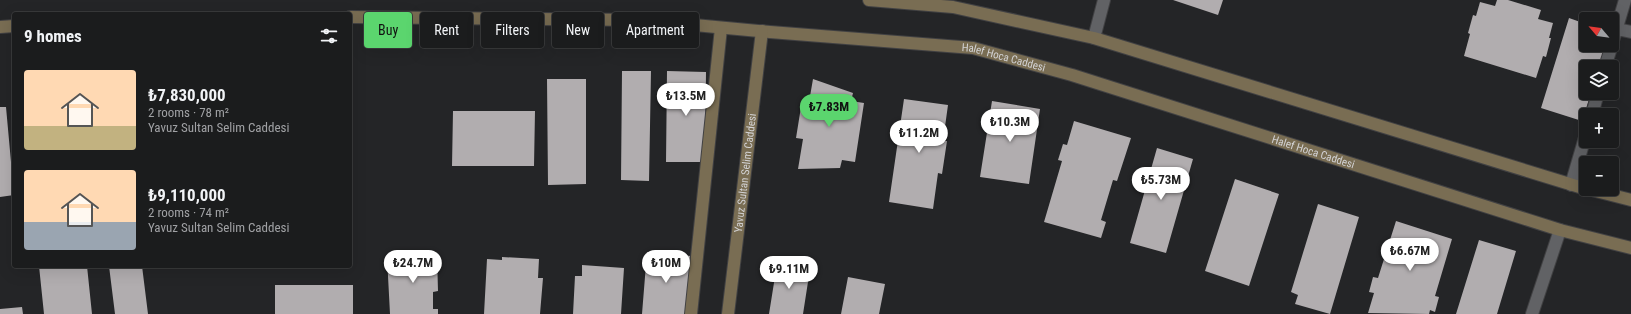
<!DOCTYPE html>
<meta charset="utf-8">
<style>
:root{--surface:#1b1c1d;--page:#242526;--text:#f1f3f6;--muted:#a0a1a4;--line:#393a3b;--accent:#5bd56e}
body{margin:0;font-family:"Roboto Condensed",sans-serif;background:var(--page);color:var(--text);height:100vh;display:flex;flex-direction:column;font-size:15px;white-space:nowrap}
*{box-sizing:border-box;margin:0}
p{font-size:13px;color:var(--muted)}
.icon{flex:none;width:22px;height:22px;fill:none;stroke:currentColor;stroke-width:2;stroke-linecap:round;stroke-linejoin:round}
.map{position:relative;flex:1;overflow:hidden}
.details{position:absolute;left:12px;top:12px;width:340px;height:256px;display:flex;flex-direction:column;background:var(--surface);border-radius:4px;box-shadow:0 4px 16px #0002,0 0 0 1px var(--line)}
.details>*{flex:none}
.banner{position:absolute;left:364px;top:12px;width:380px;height:36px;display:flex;gap:8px}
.needle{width:26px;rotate:299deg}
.controls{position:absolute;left:1579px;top:12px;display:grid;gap:8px}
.controls a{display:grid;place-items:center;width:40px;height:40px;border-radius:4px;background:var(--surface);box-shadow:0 4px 16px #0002,0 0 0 1px var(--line);font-size:20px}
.price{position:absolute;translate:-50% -34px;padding:0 9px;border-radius:14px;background:#fff;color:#222;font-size:13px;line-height:26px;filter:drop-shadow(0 1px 2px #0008)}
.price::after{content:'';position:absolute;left:50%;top:24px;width:12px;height:9px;margin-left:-6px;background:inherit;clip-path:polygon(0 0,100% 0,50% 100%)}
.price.selected{background:var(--accent);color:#111}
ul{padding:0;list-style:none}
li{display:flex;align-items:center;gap:12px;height:100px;padding:0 12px}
li span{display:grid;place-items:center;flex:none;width:112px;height:80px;border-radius:4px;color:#555}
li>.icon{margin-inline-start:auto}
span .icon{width:48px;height:48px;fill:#fffc;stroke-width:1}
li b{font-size:17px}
h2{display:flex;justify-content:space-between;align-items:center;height:48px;padding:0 12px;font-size:17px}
.pill{padding:0 14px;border-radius:4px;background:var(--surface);box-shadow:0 4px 16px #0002,0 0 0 1px var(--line);font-size:14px;line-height:36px}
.pill.selected{background:var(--accent);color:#111}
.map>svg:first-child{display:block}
</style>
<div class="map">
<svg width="1631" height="314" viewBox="0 0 1631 314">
<rect width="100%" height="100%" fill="#242527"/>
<path fill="#b1adaf" d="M1173 0H1223L1218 15Z
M1497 0H1508L1541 10 1538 19 1553 23 1549 38H1551L1546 57 1543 56 1536 78 1464 56 1470 34 1468 33 1473 15 1476 16 1480 2 1495 6Z
M1569 18 1586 24V45H1606L1599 67H1586V93H1591L1582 121 1541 108Z
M622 71H651L649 181 621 180Z
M667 71 706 72 705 162H666Z
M547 79H586V184L548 185Z
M813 79 853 93 851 101 864 103 855 162 842 160 840 168 798 169 803 139 796 138 801 107 808 108Z
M904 99 948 105 943 141H947L942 174 938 173 933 209 889 202Z
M992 101 1040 109 1029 184 980 177Z
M0 107H6L14 195 0 197Z
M453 111H535L534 166H452Z
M1074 121 1131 138 1117 181 1113 180 1101 220 1106 222 1101 238 1044 222 1062 161 1058 160 1063 144 1067 145Z
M1157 148 1193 159 1166 253 1130 243Z
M1235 179 1279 194 1249 286 1205 271Z
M1318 204 1359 217 1330 314 1295 304 1298 295 1291 292Z
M1396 221 1452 239 1435 296 1439 297 1435 312 1430 310 1429 314 1368 313 1374 293 1369 292 1373 277 1378 278Z
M1479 240 1516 251 1497 314H1456Z
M647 252 691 256 686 314H642Z
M437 255 438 291 433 292V309H438V314H390L387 257Z
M502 257 539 259 538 278H543L540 314H484L487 259 502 260Z
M777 264 810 269 803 314H769Z
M582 265 624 268 621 314H573L575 276H582Z
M39 266H87L92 314H44Z
M109 266H142L148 314H115Z
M848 277 885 284 879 314H841Z
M275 285H353V314H275Z
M22 307 23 314H0V309Z"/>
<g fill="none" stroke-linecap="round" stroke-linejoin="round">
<g stroke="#414143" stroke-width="14">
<path id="street" d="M1617 29 1631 32
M1094 38 1104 0
M1612 44 1625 0
M1605 67 1612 45
M1592 115 1598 93
M1571 185 1586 134
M1532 314 1560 230"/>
</g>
<g stroke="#414143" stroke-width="14">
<g id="secondary">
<path d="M869 0 953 7 1094 38 1586 189"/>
<path id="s1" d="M350 17 641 20 770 32 973 48 1072 75 1560 230 1631 248"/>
<path d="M0 27 14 26"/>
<path d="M1588 189 1631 200"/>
<path d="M691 314 721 28"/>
<path id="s2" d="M728 314 762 31"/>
</g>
</g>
<use href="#street" stroke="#616265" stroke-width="12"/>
<use href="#secondary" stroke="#796d53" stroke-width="12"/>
</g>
<g text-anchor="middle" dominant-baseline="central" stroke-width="4" stroke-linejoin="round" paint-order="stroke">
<g font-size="11" fill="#d3d3d5" stroke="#0e0e0f">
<text stroke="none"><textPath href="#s1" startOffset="656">Halef Hoca Caddesi</textPath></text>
<text stroke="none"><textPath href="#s1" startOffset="980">Halef Hoca Caddesi</textPath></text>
<text stroke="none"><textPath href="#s2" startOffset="142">Yavuz Sultan Selim Caddesi</textPath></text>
</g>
</g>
</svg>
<div class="controls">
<a><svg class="needle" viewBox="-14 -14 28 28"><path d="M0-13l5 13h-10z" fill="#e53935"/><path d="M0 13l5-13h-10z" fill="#a0a1a4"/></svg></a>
<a><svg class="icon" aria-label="layers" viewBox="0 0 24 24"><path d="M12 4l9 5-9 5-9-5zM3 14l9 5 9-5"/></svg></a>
<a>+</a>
<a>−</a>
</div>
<b class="price" style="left:686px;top:117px">₺13.5M</b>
<b class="price selected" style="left:829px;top:128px">₺7.83M</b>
<b class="price" style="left:1010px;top:143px">₺10.3M</b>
<b class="price" style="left:919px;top:154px">₺11.2M</b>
<b class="price" style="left:1161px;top:201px">₺5.73M</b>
<b class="price" style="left:1410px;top:272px">₺6.67M</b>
<b class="price" style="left:413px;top:284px">₺24.7M</b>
<b class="price" style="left:666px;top:284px">₺10M</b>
<b class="price" style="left:789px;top:290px">₺9.11M</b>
<div class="banner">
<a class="pill selected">Buy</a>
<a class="pill">Rent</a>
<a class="pill">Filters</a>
<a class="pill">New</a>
<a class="pill">Apartment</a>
</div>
<section class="details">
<h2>9 homes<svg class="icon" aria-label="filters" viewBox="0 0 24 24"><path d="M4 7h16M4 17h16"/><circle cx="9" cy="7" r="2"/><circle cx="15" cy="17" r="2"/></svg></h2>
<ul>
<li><span style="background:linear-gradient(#ffd9b3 70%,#c2b280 0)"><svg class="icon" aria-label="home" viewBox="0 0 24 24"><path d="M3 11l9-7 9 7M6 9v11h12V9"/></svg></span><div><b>₺7,830,000</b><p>2 rooms · 78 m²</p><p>Yavuz Sultan Selim Caddesi</p></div></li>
<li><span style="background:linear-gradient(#ffd9b3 65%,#9aa5b1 0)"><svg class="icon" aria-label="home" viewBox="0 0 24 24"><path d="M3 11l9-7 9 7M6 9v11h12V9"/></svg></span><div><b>₺9,110,000</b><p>2 rooms · 74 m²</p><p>Yavuz Sultan Selim Caddesi</p></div></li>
</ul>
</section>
</div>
